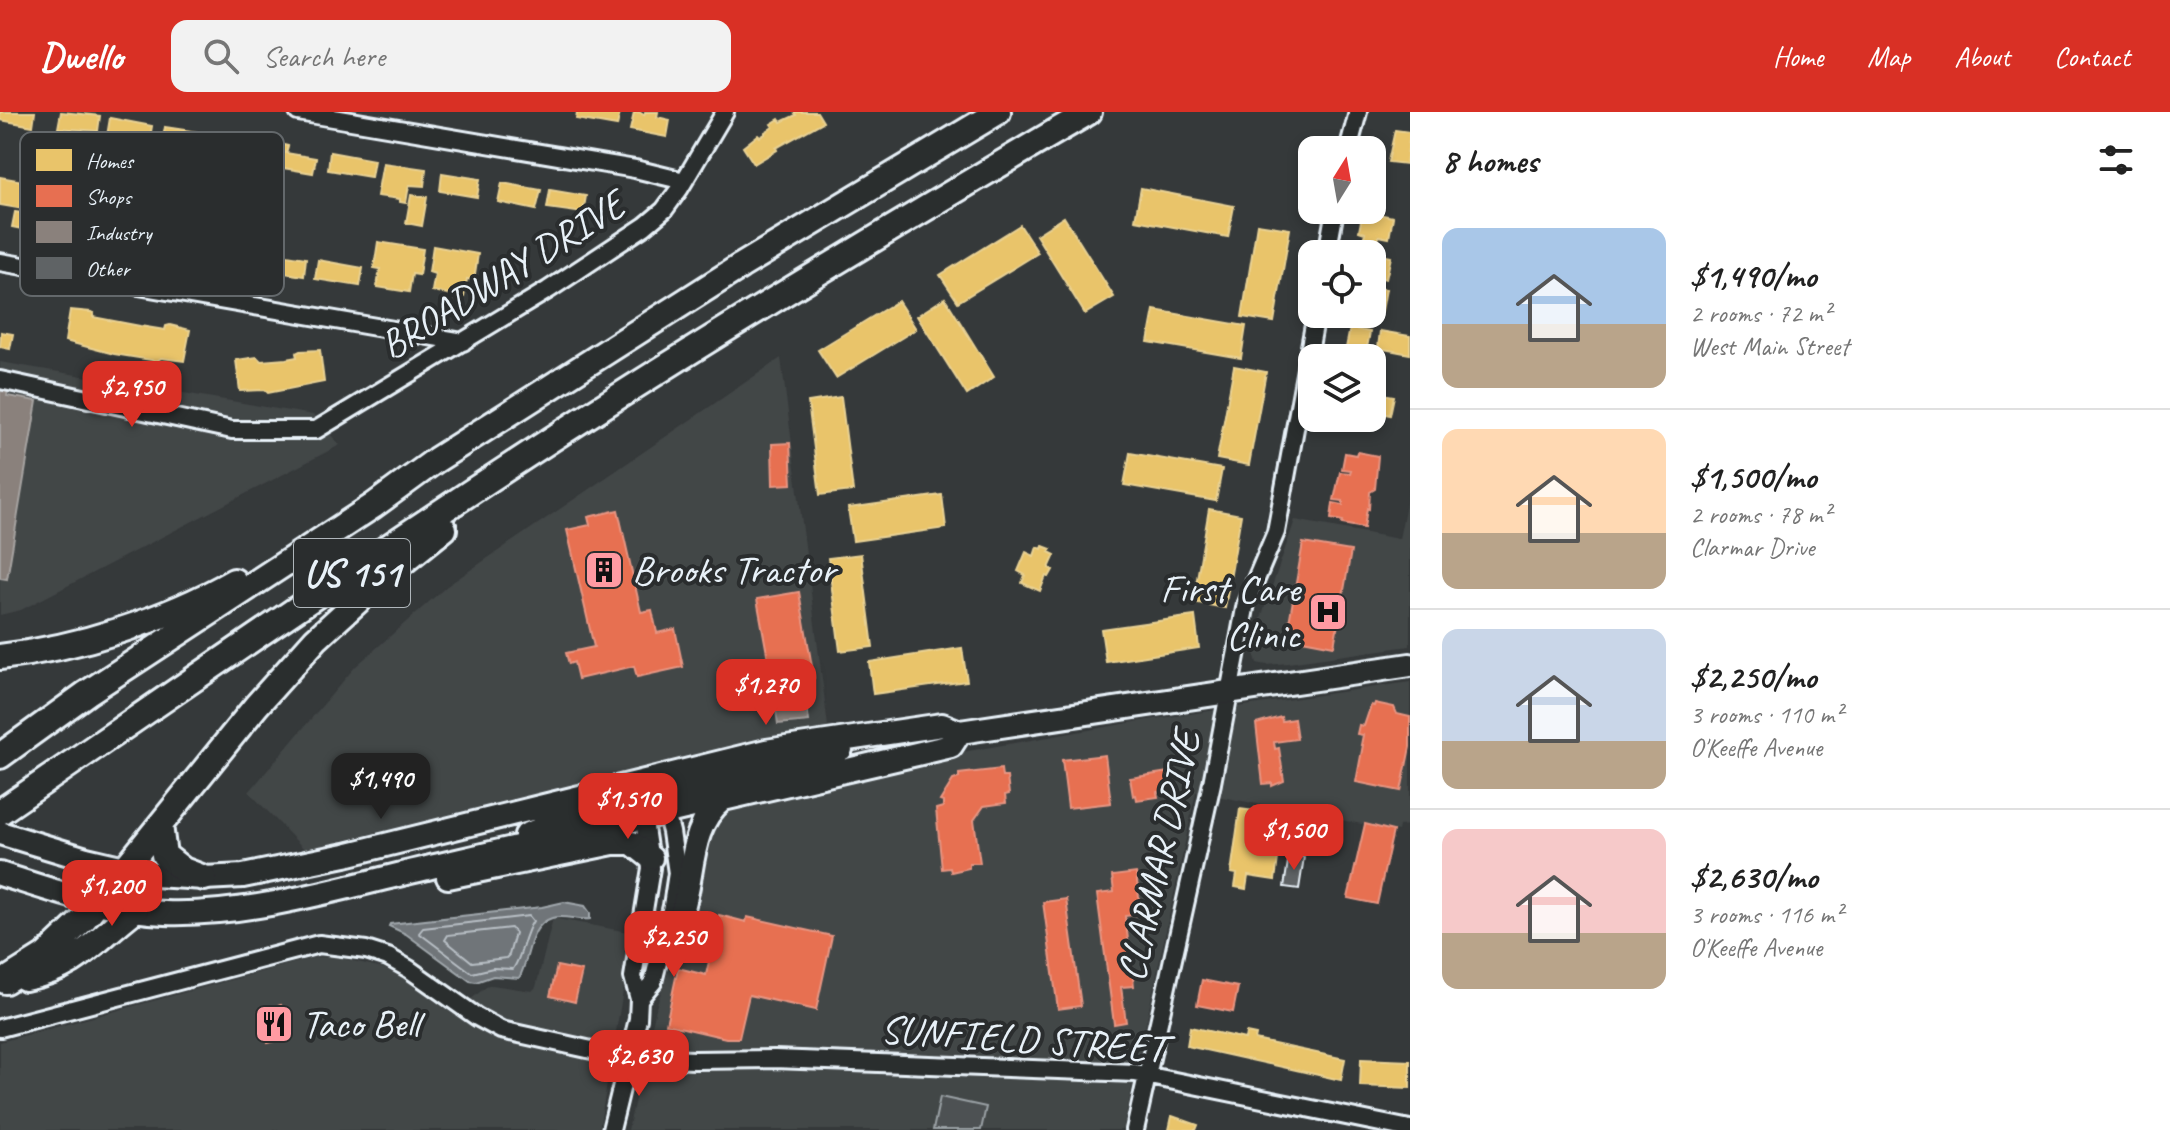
<!DOCTYPE html>
<meta charset="utf-8">
<style>
:root{--surface:#fff;--page:#f2f2f2;--text:#222;--muted:#767676;--line:#e0e0e0;--accent:#d93025}
body{margin:0;font-family:Caveat,sans-serif;background:var(--page);color:var(--text);height:100vh;display:flex;flex-direction:column;font-size:30px;white-space:nowrap}
*{box-sizing:border-box;margin:0}
p{font-size:26px;color:var(--muted)}
.icon{flex:none;width:44px;height:44px;fill:none;stroke:currentColor;stroke-width:2;stroke-linecap:round;stroke-linejoin:round}
.map{position:relative;flex:1;overflow:hidden}
.panel{display:flex;flex-direction:column;background:var(--surface);width:760px}
.panel>*{flex:none}
.needle{width:52px;rotate:11deg}
.fabs{position:absolute;left:1298px;top:24px;display:grid;gap:16px}
.fabs a{display:grid;place-items:center;width:88px;height:88px;border-radius:16px;background:var(--surface);box-shadow:0 4px 12px #0003;font-size:40px}
.price{position:absolute;translate:-50% -68px;padding:0 18px;border-radius:16px;background:var(--accent);color:#fff;font-size:26px;line-height:52px;filter:drop-shadow(0 2px 4px #0008)}
.price::after{content:'';position:absolute;left:50%;top:48px;width:24px;height:18px;margin-left:-12px;background:inherit;clip-path:polygon(0 0,100% 0,50% 100%)}
.price.on{background:#222;color:#fff}
ul{padding:0;list-style:none}
li{display:flex;align-items:center;gap:24px;height:200px;padding:0 32px}
li+li{border-top:2px solid var(--line)}
li span{display:grid;place-items:center;flex:none;width:224px;height:160px;border-radius:16px;color:#555}
li>.icon{margin-inline-start:auto}
span .icon{width:96px;height:96px;fill:#fffc;stroke-width:1}
li b{font-size:34px}
h2{display:flex;justify-content:space-between;align-items:center;height:96px;padding:0 32px;font-size:34px}
header{display:flex;align-items:center;gap:48px;box-sizing:border-box;height:112px;padding:0 40px;background:var(--accent);color:#fff}
header strong{font-size:38px}
nav{display:flex;gap:44px;margin-inline-start:auto;font-size:28px}
.search{width:560px;height:72px;background:var(--page);display:flex;align-items:center;gap:20px;box-sizing:border-box;padding:0 28px;border-radius:16px;color:var(--muted);font-size:30px}
main{display:flex;flex:1;min-height:0}
.map>svg:first-child{display:block}
</style>
<header>
<strong>Dwello</strong>
<div class="search"><svg class="icon" aria-label="search" viewBox="0 0 24 24"><circle cx="10" cy="10" r="6"/><path d="M15 15l6 6"/></svg>Search here</div>
<nav><a>Home</a><a>Map</a><a>About</a><a>Contact</a></nav>
</header>
<main>
<div class="map">
<svg width="1410" height="1018" viewBox="0 0 1410 1018">
<rect width="100%" height="100%" fill="#35393a"/>
<filter id="ink" filterUnits="userSpaceOnUse"><feTurbulence type="fractalNoise" baseFrequency=".0125" numOctaves="2"/><feDisplacementMap in="SourceGraphic" scale="16" xChannelSelector="R" yChannelSelector="G"/><feConvolveMatrix kernelMatrix="1 2 1 2 8 2 1 2 1" color-interpolation-filters="sRGB"/></filter>
<g filter="url(#ink)">
<path fill="#424647" d="M781 246 828 614 824 621 415 711 305 738 249 680 355 555 447 474Z
M0 250 313 303 340 333 21 498 0 503Z
M1410 372V534L1288 551 1267 553 1257 551 1254 541 1259 512 1295 408 1399 427Z
M1410 570V713L1399 714 1398 719 1196 680 1123 1018H628L657 892 685 809 707 715 726 695 951 642 1140 609Z
M553 806 633 821 599 1018H0V930L316 845H337L383 856 400 864 453 902 486 875 492 873 532 879 536 875Z"/>
<path fill="#4d5152" stroke="#9aa1a5" stroke-width="2" d="M940 985 986 995 981 1018H933Z"/>
<path fill="#707579" stroke="#a0a7ac" stroke-width="2" d="M564 790 585 794 590 801V807C578 809 563 802 552 806 528 813 530 847 519 866L493 864 476 870 470 869 406 822 389 814 390 812 542 795Z"/>
<path fill="#e9c46a" stroke="#e9d295" stroke-width="2" d="M0 0H35L33 14 0 8Z
M61 0 100 4 98 19 58 16Z
M577 0H620L617 14 576 7Z
M639 0 644 3 645 0H658L657 5 670 8 667 25 630 18 634 1Z
M794 0H817L823 10 776 36 777 38 754 52 743 35 758 23 760 25 765 22V20L773 15 771 12 779 7 781 10 796 3Z
M110 6 152 14 149 31 107 24Z
M165 15 205 21 202 39 162 32Z
M1395 18 1410 20 1406 52 1388 50Z
M275 31 288 34 286 41 316 46 313 61 271 54Z
M330 40 374 48 371 65 328 58Z
M383 51 426 57 424 74 409 73 406 91 400 90V87L377 84Z
M442 61 480 67 477 85 440 79Z
M0 65 34 71 30 98 0 93Z
M502 71 541 78 536 98 498 90Z
M1141 76 1234 94 1228 125 1135 108Z
M550 78 586 84 583 101 547 96Z
M411 83 427 85 422 114 406 111Z
M1363 99 1393 105 1389 126 1379 124 1377 134 1362 131 1365 121 1359 119Z
M15 100 29 102 27 118 12 115Z
M1064 105 1114 185 1085 202 1036 123Z
M1257 112 1290 117 1274 210 1242 205Z
M1020 113 1038 141 958 190 940 163Z
M378 130 423 137 419 163 412 162 409 180 377 175 380 157 374 156Z
M433 134 478 142 474 168 467 167 464 185 432 179 435 162 429 160Z
M1359 138 1391 145 1386 167 1374 164 1372 169V142H1359Z
M262 139 306 146 304 164 259 157Z
M318 148 363 156 360 174 315 167Z
M1372 175 1386 177 1382 199 1373 198 1372 204 1360 202H1372Z
M945 186 994 265 967 283 917 204Z
M898 189 916 217 836 266 818 238Z
M70 198 91 200 94 201 93 205 140 214 165 218 166 214 170 213 190 218 184 249 161 246 157 249 114 242 65 229Z
M1154 198 1246 214 1241 246 1148 230Z
M1350 216 1370 220 1365 246H1344Z
M1380 219 1410 224V242L1378 236Z
M1 220 13 222 10 237 0 235Z
M320 238 324 270 268 281 265 278 240 279 236 248 257 245 261 249 286 247 297 245 296 241 300 239Z
M1234 254 1266 260 1249 353 1217 347Z
M1372 280 1394 284 1390 303 1372 299Z
M841 285 853 379 820 383 808 290Z
M1130 341 1222 357 1216 389 1124 373Z
M942 383 946 416 853 429 848 396Z
M1209 397 1241 403 1225 496 1193 490Z
M1043 434 1051 437 1049 440 1055 443 1049 456 1053 458 1049 465 1046 464 1040 479 1022 471 1025 463 1018 459 1026 440 1034 444 1037 435 1042 437Z
M861 442 873 535 840 539 828 446Z
M1195 504 1199 536 1106 550 1101 517Z
M962 536 967 569 873 582 869 550Z
M1255 696 1261 697V700L1284 703 1275 768 1248 764 1246 777 1235 775 1237 762 1231 761 1240 697 1255 699Z
M1190 915 1245 927 1246 921 1256 923 1255 928 1345 947 1341 968 1187 934Z
M1361 947 1410 949V976L1360 974Z
M1172 1004 1198 1013 1196 1018H1169Z"/>
<path fill="#e76f51" stroke="#e79683" stroke-width="2" d="M790 331 792 372 773 373 772 332Z
M1357 340 1378 344 1375 377 1370 380 1369 397 1367 396 1364 416 1342 412 1343 409 1331 407 1333 391 1343 393V389L1334 388 1340 360 1350 361 1351 358 1342 357 1345 341 1356 343Z
M618 398 641 500 652 498 657 521 675 517 683 555 637 565 634 554 578 567 574 550 569 552 566 541 594 535 567 418 590 413 588 405Z
M1303 431 1351 439 1334 534 1302 528 1303 525 1287 522Z
M799 480 814 566 773 574 757 487Z
M1375 591 1394 595 1397 602 1410 605V635L1401 679 1356 670 1363 633H1361L1363 623 1357 622 1359 613 1364 614 1371 593 1374 594Z
M1281 605 1282 609 1294 607 1297 627 1274 630 1275 637 1279 636 1284 669 1272 674V671L1263 672 1256 612Z
M1105 643 1111 691 1068 696 1062 648Z
M1001 657 1002 665H1007L1009 682 1005 683 1006 691 984 694 974 708 980 751H969V756L951 760 950 756 942 757 936 697 943 695V690L940 689 953 668 959 666V662Z
M1169 660 1172 678 1157 680 1158 685 1137 688 1136 683 1133 684 1130 666Z
M1365 712 1393 719 1377 792 1348 786Z
M1136 761 1141 802 1125 804 1134 874 1121 875 1126 910 1114 912 1097 782 1114 780 1112 764Z
M1066 787 1081 894 1058 897 1043 790Z
M719 803 746 810 747 805 832 824 816 898 749 883 739 926H726L666 912 678 856 706 863Z
M557 854 582 859 575 890 550 884Z
M1202 868 1238 875 1233 900 1197 893Z
M281 893 290 925 268 931 259 899Z"/>
<path fill="#8a817c" stroke="#a6a3a1" stroke-width="2" d="M0 277 8 279 7 284 37 289 7 467 0 466Z
M805 581 809 609 778 612 774 585Z"/>
<g fill="none" stroke-linecap="round" stroke-linejoin="round">
<path stroke="#b8bfc5" stroke-width="2" d="M529 804 533 809C523 824 523 843 513 857L493 856 472 861 419 821 423 816Z
M511 816 515 821 509 843 506 846 472 850 445 828 448 823Z"/>
</g>
<path fill="#5f6365" stroke="#e8f1f8" stroke-width="2" d="M1289 743 1304 745 1299 777 1284 775Z"/>
<g fill="none" stroke-linecap="round" stroke-linejoin="round">
<g stroke="#e8f1f8" stroke-width="22">
<path id="minor" d="M298 0 635 57 684 69
M1348 38 1358 0
M1327 142 1335 98
M0 150 463 230
M0 268 232 318H316L548 178 645 114 664 98 680 76 725 0
M639 887 653 870 672 794 677 761 671 720 663 690
M0 916 319 832 366 838 388 845 409 857 477 905 501 918 628 946 695 948 775 947 1135 961 1410 1017
M611 1018 638 907 639 887 633 865 651 756 642 696
M1135 1018 1212 671 1246 491 1276 420 1316 202"/>
</g>
<g stroke="#e8f1f8" stroke-width="28">
<path id="major" d="M644 706 648 695 661 683 804 649 841 637
M0 721 86 747 154 763 204 766 243 764 345 743 766 639 942 613 960 620 1410 553
M526 723C536 719 546 714 556 711 587 700 636 703 654 670
M0 762C52 778 109 799 165 801 256 804 355 772 444 752 613 713 782 673 951 634L960 620
M448 765 613 731H632L651 746
M665 825C670 819 677 813 680 805 695 767 687 716 722 688"/>
</g>
<g stroke="#e8f1f8" stroke-width="30">
<path id="highway" d="M0 545C77 536 166 508 234 469
M0 644 87 581 373 394 436 348 741 154 998 0
M0 700C184 574 368 446 555 325 730 212 909 105 1089 0
M160 713 164 743 183 758 204 766
M25 866C81 855 94 828 136 797
M5 869 45 844 84 807 256 594 316 527 383 466 444 417"/>
</g>
<use href="#minor" stroke="#2a2d2e" stroke-width="16"/>
<use href="#major" stroke="#2a2d2e" stroke-width="22"/>
<use href="#highway" stroke="#2a2d2e" stroke-width="24"/>
</g>
</g>
<defs>
<g id="building-square" transform="scale(2)"><rect x="-9" y="-9" width="18" height="18" rx="4" fill="#ff9aa2" stroke="#2a2d2e"/><path d="M-4-6H4V6H1V3H-1V6H-4ZM-2.5-4.3h1.7v1.8h-1.7ZM.8-4.3h1.7v1.8H.8ZM-2.5-1h1.7V.8h-1.7ZM.8-1h1.7V.8H.8Z" fill="#111"/></g>
<g id="hospital-square" transform="scale(2)"><rect x="-9" y="-9" width="18" height="18" rx="4" fill="#ff9aa2" stroke="#2a2d2e"/><path d="M-5-5h3v3.5h4V-5h3V5h-3V1.5h-4V5h-3Z" fill="#111"/></g>
<g id="restaurant-square" transform="scale(2)"><rect x="-9" y="-9" width="18" height="18" rx="4" fill="#ff9aa2" stroke="#2a2d2e"/><path d="M-5-6h1v4h1v-4h1v4h1v-4h1v5L-1.5 .5V6h-2V.5L-5-1ZM5-6V6H3V1.5H1.5Q1.5-4 5-6Z" fill="#111"/></g>
</defs>
<g fill-rule="evenodd">
<use href="#building-square" x="604" y="458"/>
<use href="#hospital-square" x="1328" y="500"/>
<use href="#restaurant-square" x="274" y="912"/>
</g>
<g text-anchor="middle" dominant-baseline="central" stroke-width="8" stroke-linejoin="round" paint-order="stroke">
<rect fill="#2a2d2e" stroke="#afb6bb" stroke-width="2" x="294" y="427" width="116" height="68" rx="6"/>
<g font-size="38" font-weight="bold" fill="#e8f1f8">
<text x="352" y="461">US 151</text>
</g>
<g font-size="40" fill="#e8f1f8" stroke="#2a2d2e">
<text transform="translate(502 163) rotate(-32)">BROADWAY DRIVE</text>
<text transform="translate(1159 744) rotate(-77)">CLARMAR DRIVE</text>
<text transform="translate(1023 927) rotate(4)">SUNFIELD STREET</text>
</g>
<g font-size="40" fill="#e8f1f8" stroke="#2a2d2e" text-anchor="start">
<text x="632" y="458">Brooks Tractor</text>
<text x="1300" y="477" text-anchor="end">First Care<tspan x="1300" dy="46">Clinic</tspan></text>
<text x="302" y="912">Taco Bell</text>
</g>
</g>
<rect x="20" y="20" width="264" height="164" rx="12" fill="#2a2d2e" stroke="#63686b" stroke-width="2"/>
<rect x="36" y="37" width="36" height="22" fill="#e9c46a"/>
<rect x="36" y="73" width="36" height="22" fill="#e76f51"/>
<rect x="36" y="109" width="36" height="22" fill="#8a817c"/>
<rect x="36" y="145" width="36" height="22" fill="#5f6365"/>
<g font-size="22" fill="#e8f1f8">
<text x="86" y="56">Homes</text>
<text x="86" y="92">Shops</text>
<text x="86" y="128">Industry</text>
<text x="86" y="164">Other</text>
</g>
</svg>
<div class="fabs">
<a><svg class="needle" viewBox="-14 -14 28 28"><path d="M0-13l5 13h-10z" fill="#e53935"/><path d="M0 13l5-13h-10z" fill="#767676"/></svg></a>
<a><svg class="icon" aria-label="locate" viewBox="0 0 24 24"><circle cx="12" cy="12" r="6"/><path d="M12 2v4M12 18v4M2 12h4M18 12h4"/></svg></a>
<a><svg class="icon" aria-label="layers" viewBox="0 0 24 24"><path d="M12 4l9 5-9 5-9-5zM3 14l9 5 9-5"/></svg></a>
</div>
<b class="price" style="left:132px;top:317px">$2,950</b>
<b class="price" style="left:766px;top:615px">$1,270</b>
<b class="price on" style="left:381px;top:709px">$1,490</b>
<b class="price" style="left:628px;top:729px">$1,510</b>
<b class="price" style="left:1294px;top:760px">$1,500</b>
<b class="price" style="left:112px;top:816px">$1,200</b>
<b class="price" style="left:674px;top:867px">$2,250</b>
<b class="price" style="left:639px;top:986px">$2,630</b>
</div>
<section class="panel">
<h2>8 homes<svg class="icon" aria-label="filters" viewBox="0 0 24 24"><path d="M4 7h16M4 17h16"/><circle cx="9" cy="7" r="2"/><circle cx="15" cy="17" r="2"/></svg></h2>
<ul>
<li><span style="background:linear-gradient(#a9c7e8 60%,#b9a48a 0)"><svg class="icon" aria-label="home" viewBox="0 0 24 24"><path d="M3 11l9-7 9 7M6 9v11h12V9"/></svg></span><div><b>$1,490/mo</b><p>2 rooms · 72 m²</p><p>West Main Street</p></div></li>
<li><span style="background:linear-gradient(#ffd9b3 65%,#b9a48a 0)"><svg class="icon" aria-label="home" viewBox="0 0 24 24"><path d="M3 11l9-7 9 7M6 9v11h12V9"/></svg></span><div><b>$1,500/mo</b><p>2 rooms · 78 m²</p><p>Clarmar Drive</p></div></li>
<li><span style="background:linear-gradient(#c9d6e8 70%,#b9a48a 0)"><svg class="icon" aria-label="home" viewBox="0 0 24 24"><path d="M3 11l9-7 9 7M6 9v11h12V9"/></svg></span><div><b>$2,250/mo</b><p>3 rooms · 110 m²</p><p>O'Keeffe Avenue</p></div></li>
<li><span style="background:linear-gradient(#f6c9c9 65%,#b9a48a 0)"><svg class="icon" aria-label="home" viewBox="0 0 24 24"><path d="M3 11l9-7 9 7M6 9v11h12V9"/></svg></span><div><b>$2,630/mo</b><p>3 rooms · 116 m²</p><p>O'Keeffe Avenue</p></div></li>
</ul>
</section>
</main>
